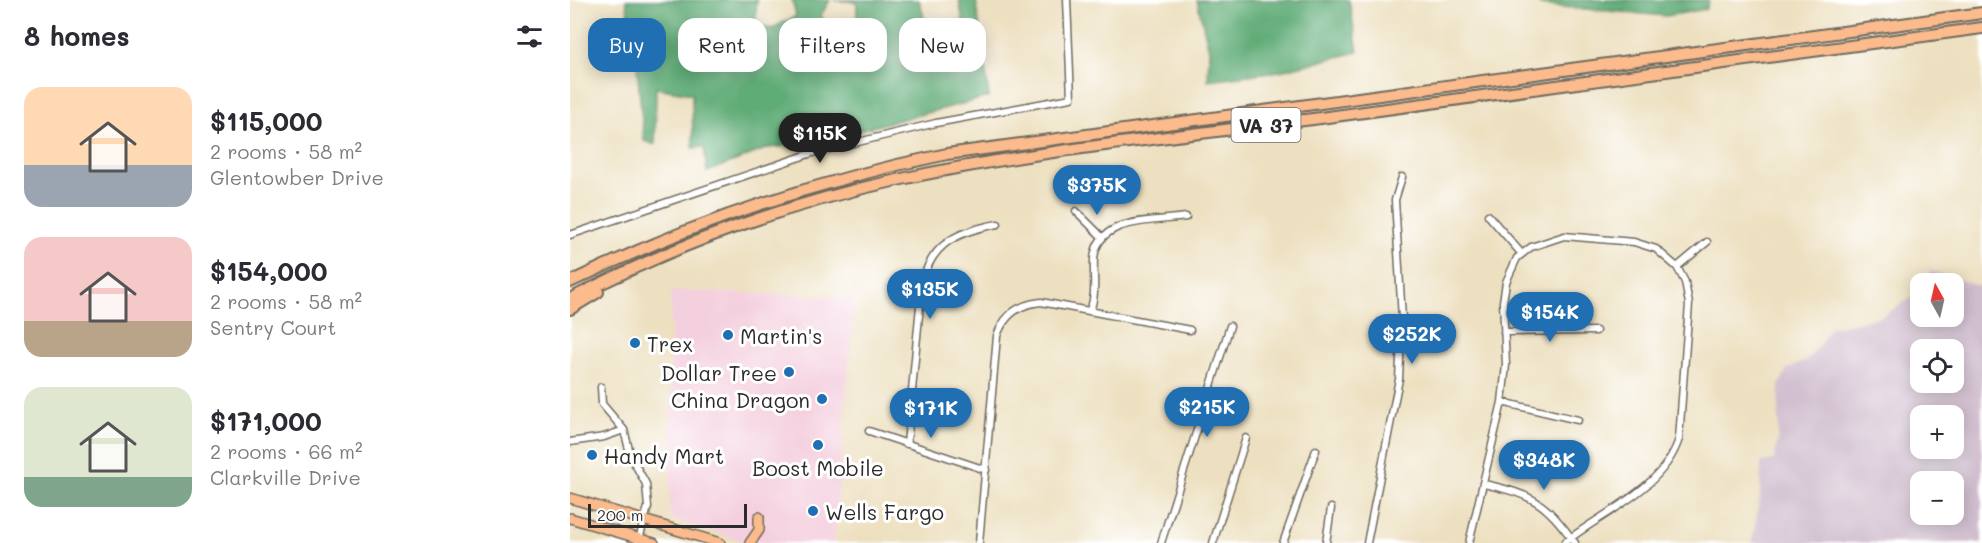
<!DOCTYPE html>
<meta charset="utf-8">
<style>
:root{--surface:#fff;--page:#f7f7f7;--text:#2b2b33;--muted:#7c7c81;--accent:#1f6fb2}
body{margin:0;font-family:Mali,sans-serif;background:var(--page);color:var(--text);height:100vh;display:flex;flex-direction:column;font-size:22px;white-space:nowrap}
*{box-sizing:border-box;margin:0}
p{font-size:20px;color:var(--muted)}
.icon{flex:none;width:33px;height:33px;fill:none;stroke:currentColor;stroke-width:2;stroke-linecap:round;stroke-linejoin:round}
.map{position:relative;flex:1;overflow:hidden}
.side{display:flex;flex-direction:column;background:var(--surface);width:570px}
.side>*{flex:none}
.banner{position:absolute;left:18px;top:18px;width:570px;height:54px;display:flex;gap:12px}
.needle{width:39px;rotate:352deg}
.fabs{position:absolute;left:1340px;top:273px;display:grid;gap:12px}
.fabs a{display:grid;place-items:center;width:54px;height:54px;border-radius:12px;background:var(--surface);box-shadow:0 3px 15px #0003;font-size:30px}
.scale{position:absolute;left:18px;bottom:15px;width:159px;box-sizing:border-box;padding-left:6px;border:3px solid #2b2b2b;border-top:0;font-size:16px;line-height:21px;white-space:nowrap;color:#2b2b2b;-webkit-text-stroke:4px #fff;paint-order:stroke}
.price{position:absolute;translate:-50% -51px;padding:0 14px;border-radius:21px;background:var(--accent);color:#fff;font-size:20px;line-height:39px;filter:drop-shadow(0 2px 3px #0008)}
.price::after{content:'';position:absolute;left:50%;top:36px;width:18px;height:14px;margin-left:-9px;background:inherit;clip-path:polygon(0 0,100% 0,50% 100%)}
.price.active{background:#222;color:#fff}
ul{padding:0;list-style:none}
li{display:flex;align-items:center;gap:18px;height:150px;padding:0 24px}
li span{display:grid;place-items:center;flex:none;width:168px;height:120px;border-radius:18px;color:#555}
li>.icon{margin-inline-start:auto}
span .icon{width:72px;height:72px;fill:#fffc;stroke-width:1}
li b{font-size:26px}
h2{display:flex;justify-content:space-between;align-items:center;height:72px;padding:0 24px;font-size:26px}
.tag{padding:0 21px;border-radius:18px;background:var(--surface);box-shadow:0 3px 15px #0003;font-size:21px;line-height:54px}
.tag.active{background:var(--accent);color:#fff}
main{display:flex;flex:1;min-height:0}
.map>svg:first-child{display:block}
</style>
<main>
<section class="side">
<h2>8 homes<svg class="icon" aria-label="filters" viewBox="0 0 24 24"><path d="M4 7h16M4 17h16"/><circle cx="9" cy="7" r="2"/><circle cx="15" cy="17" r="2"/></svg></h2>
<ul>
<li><span style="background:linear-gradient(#ffd9b3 65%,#9aa5b1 0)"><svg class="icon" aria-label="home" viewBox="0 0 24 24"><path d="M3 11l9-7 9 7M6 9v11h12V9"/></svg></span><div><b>$115,000</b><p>2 rooms · 58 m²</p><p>Glentowber Drive</p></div></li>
<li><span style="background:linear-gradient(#f6c9c9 70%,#b9a48a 0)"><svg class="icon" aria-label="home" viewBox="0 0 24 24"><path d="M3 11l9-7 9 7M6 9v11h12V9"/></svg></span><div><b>$154,000</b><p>2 rooms · 58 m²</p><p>Sentry Court</p></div></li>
<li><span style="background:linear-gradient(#dfe7d0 75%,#7fa58c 0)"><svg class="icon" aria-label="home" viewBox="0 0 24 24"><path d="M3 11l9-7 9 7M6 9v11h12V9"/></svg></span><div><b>$171,000</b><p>2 rooms · 66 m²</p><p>Clarkville Drive</p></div></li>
</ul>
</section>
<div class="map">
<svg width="1412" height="543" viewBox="0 0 1412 543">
<rect width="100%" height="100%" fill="#fff"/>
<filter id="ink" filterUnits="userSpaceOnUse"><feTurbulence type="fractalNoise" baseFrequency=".0167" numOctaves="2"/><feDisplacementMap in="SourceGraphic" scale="12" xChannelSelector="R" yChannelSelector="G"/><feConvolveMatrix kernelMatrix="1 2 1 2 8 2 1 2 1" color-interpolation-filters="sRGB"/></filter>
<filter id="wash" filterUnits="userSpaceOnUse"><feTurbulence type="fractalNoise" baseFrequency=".008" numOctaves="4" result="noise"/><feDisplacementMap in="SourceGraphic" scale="24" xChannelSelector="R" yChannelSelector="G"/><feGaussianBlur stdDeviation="1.35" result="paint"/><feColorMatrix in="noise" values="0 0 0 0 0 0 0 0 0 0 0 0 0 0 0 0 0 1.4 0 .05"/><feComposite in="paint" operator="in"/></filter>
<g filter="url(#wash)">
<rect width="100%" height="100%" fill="#ede0c0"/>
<path fill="#f4cfde" d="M101 291 285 297 264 543H178L100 518Z"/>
<path fill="#d0bdce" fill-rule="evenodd" d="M1361 271 1412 287V543H1182L1190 498 1191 462 1204 460 1208 438 1209 385 1217 369 1236 361 1250 345 1259 328 1310 317 1345 296 1350 289V316H1383V284L1353 283ZM1350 350H1383V382H1350ZM1350 416H1383V448H1350ZM1350 482H1383V514H1350Z"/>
<path fill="#60ac77" stroke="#466c51" stroke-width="1.5" d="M56 0H187L185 25 201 29 226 16 222 0H260L251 15 274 58 286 54 287 2 264 0H349L357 27 371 40 396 37 389 0H406L419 97 236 144 198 148 137 172 134 147 123 148 122 94 86 88 85 145 74 141 67 67Z
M627 0H779L788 52 710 71 638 80 639 50Z
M970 0H1139L1136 9 1096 16 970 5Z"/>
</g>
<g filter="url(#ink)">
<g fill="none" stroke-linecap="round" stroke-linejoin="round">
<g stroke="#6f6a5f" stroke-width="9">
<path id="street" d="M506 211 532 237
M918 215 951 253
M0 235 239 154 366 123 501 98 497 0
M1107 267 1137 242
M520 310C527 294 523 276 524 259 527 216 585 222 616 217
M934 332 1026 331
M31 387 32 404 54 430 61 457 76 484 78 507 68 543
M932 402 1008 420
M299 431 416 470
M0 442 34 437 54 430
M337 444 352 284C361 242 390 231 428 224
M914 484C964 495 975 502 1005 543
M409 543 427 336C434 315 449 304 471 302L620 330
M591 543 660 326
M643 543 676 438
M713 543 746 450
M756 543 761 508
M797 543 829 379 832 319 825 200 832 177
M899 543 932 402 936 365 933 302 936 282 947 258 961 247 994 236 1064 242 1086 249 1107 267 1115 282 1119 304 1109 439C1093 489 1033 512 994 543"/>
</g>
<g stroke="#6f6a5f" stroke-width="12">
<path id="primary" d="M0 498 150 543
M0 518 84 543
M180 543 189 530V517"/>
</g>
<g stroke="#6f6a5f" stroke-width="14">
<path id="highway" d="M0 282C121 223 245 181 377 154L1412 13
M0 299C103 246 214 205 327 180 463 150 605 137 743 119 966 89 1189 58 1412 28
M0 309 28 292"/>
</g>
<use href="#street" stroke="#fff" stroke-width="6"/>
<use href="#primary" stroke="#fbbb8c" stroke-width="9"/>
<use href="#highway" stroke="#fbbb8c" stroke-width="10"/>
</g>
</g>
<g fill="#1f6fb2" stroke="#fff" stroke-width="2">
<circle cx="158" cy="335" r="6"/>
<circle cx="65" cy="343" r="6"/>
<circle cx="219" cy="372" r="6"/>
<circle cx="252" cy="399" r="6"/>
<circle cx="248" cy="445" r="6"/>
<circle cx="22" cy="455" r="6"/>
<circle cx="243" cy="511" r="6"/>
</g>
<g text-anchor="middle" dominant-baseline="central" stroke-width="6" stroke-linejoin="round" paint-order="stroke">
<rect fill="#fff" stroke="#6b6b6b" stroke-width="1.5" x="661.5" y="108" width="69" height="34" rx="4.5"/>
<g font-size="20" font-weight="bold" fill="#2b2b2b">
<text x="696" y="125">VA 37</text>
</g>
<g font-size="21" fill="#2b2b2b" stroke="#fff" text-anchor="start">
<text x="170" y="335">Martin's</text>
<text x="77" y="343">Trex</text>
<text x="207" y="372" text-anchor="end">Dollar Tree</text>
<text x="240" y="399" text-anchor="end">China Dragon</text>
<text x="34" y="455">Handy Mart</text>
<text x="248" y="467" text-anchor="middle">Boost Mobile</text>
<text x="255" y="511">Wells Fargo</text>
</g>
</g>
</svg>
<div class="fabs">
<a><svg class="needle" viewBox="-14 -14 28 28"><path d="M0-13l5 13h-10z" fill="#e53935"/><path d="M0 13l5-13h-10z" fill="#7c7c81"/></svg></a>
<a><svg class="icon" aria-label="locate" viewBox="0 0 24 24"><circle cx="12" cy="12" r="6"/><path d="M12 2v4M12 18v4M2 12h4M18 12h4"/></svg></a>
<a>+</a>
<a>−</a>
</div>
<div class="scale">200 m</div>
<b class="price active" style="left:250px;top:164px">$115K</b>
<b class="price" style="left:527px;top:216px">$375K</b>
<b class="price" style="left:360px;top:320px">$135K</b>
<b class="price" style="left:980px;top:343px">$154K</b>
<b class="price" style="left:842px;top:365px">$252K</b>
<b class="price" style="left:637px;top:438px">$215K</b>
<b class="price" style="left:361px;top:439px">$171K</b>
<b class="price" style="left:974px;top:491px">$348K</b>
<div class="banner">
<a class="tag active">Buy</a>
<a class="tag">Rent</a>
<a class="tag">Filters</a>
<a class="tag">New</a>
</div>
</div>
</main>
